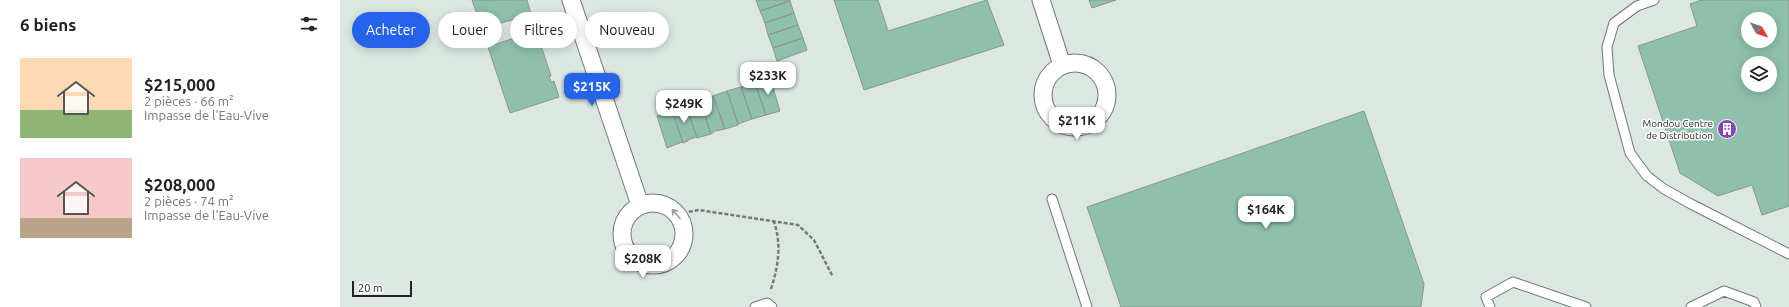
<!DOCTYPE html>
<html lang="fr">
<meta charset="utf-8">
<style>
:root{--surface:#fff;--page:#f2f2f2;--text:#222;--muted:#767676;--accent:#2563eb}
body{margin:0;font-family:Ubuntu,sans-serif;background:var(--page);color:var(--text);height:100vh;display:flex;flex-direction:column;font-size:15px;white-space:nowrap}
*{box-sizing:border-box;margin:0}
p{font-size:13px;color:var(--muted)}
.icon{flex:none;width:22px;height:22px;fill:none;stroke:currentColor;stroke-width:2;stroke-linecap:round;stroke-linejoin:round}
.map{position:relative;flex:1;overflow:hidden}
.sheet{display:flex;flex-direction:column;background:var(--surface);width:340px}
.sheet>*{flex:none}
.guide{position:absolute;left:12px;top:12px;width:380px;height:36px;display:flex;gap:8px}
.needle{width:26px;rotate:130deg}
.tools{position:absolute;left:1401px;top:12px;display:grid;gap:8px}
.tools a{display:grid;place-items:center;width:36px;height:36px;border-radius:50%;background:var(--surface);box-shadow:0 2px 10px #0003;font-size:20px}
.scale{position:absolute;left:12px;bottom:10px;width:60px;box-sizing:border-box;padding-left:4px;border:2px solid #202422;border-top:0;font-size:11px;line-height:14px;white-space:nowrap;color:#202422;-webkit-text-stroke:3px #fff;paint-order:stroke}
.price{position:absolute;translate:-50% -34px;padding:0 9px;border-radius:8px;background:#fff;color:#222;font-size:13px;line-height:26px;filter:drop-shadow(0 1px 2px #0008)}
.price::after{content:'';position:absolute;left:50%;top:24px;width:12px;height:9px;margin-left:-6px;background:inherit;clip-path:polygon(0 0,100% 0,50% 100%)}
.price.selected{background:var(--accent);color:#fff}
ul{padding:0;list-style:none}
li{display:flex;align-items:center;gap:12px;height:100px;padding:0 20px}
li span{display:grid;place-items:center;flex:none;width:112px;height:80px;border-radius:0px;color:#555}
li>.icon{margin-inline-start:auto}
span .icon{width:48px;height:48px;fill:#fffc;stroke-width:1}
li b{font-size:17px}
h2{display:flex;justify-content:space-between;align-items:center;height:48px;padding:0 20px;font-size:17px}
.tag{padding:0 14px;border-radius:18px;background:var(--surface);box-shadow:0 2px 10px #0003;font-size:14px;line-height:36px}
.tag.selected{background:var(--accent);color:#fff}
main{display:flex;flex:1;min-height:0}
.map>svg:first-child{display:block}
</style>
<main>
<section class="sheet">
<h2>6 biens<svg class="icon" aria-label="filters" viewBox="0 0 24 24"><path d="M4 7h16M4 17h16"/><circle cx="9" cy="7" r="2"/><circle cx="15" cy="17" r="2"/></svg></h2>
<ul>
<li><span style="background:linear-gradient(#ffd9b3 65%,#8fb573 0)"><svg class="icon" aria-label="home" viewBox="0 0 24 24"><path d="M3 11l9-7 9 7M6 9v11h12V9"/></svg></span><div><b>$215,000</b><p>2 pièces · 66 m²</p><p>Impasse de l'Eau-Vive</p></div></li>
<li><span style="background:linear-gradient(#f6c9c9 75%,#b9a48a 0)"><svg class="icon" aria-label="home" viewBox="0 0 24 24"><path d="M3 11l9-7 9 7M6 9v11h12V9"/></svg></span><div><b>$208,000</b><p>2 pièces · 74 m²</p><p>Impasse de l'Eau-Vive</p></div></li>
</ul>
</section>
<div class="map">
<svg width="1449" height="307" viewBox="0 0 1449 307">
<rect width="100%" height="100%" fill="#dce7e2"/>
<path fill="#8ec0ab" stroke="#8c9691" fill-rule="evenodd" d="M132 0H187L191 14 142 29Z
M416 0H450V1L420 11Z
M494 0H538L548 31 647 0 664 45 524 90Z
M749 0H776L752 8Z
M1361 0H1449V206L1422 215 1412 185 1378 196 1340 173 1298 46 1357 26 1350 4ZM1408 19H1430V41H1408ZM1408 63H1430V85H1408Z
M450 1 454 13 425 23 420 11Z
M454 13 458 25 428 35 425 23Z
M458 25 463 38 433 48 428 35Z
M196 30 211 76H209L211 82 214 81 219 97 170 113 148 47 177 37 180 31 186 35Z
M463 38 467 50 437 61 433 48Z
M430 77 440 111 426 115 415 83Z
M415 83 426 115 412 119 401 87Z
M401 87 412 119 398 124 387 91Z
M387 91 398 124V125L385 129 373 96Z
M373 96 385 129 375 131 371 134 360 101Z
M360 101 371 134 357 138 346 105Z
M346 105 357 138 356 137 348 140V141L343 143 332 110Z
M332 110 343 143 342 142 327 148 317 116Z
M1024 111 1084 284 1081 307H781L747 207Z"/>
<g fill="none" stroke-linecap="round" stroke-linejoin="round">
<g stroke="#6e7873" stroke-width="11">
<path id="lane" d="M1314 0 1297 6 1274 23 1267 47 1269 75 1290 153 1307 176 1324 189 1351 204 1449 254
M712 199 747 307
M415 307 427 303 432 307
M1150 307 1146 297 1173 282 1246 307
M1351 307 1384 291 1414 302 1416 307"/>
</g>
<g stroke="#6e7873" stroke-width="19">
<path id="street" d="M231 0 300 205
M701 0 722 65
M703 95a32 32 0 1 1 64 0a32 32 0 1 1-64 0Z
M282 234a31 31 0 1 1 62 0a31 31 0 1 1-62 0Z"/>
</g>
<path stroke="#757c78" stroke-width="2.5" stroke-dasharray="4 2" stroke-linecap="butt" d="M337 214 359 210 458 225 474 240 493 277
M431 289C438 267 442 245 434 222"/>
<use href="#lane" stroke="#fff" stroke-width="9"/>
<use href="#street" stroke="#fff" stroke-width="17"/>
</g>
<defs><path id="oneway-shaft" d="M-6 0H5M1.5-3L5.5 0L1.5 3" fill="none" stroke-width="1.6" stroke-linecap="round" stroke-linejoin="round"/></defs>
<use stroke="#9b9c9c" href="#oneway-shaft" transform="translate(336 214) rotate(-131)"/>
<defs>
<g id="building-disc" transform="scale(1)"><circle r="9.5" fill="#8942b5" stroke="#fff"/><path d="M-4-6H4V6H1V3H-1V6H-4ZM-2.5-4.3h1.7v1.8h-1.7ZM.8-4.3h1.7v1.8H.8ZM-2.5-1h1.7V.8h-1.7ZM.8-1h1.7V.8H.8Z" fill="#fff"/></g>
</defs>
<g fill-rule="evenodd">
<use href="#building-disc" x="1387" y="129"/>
</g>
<g text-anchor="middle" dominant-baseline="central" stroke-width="3" stroke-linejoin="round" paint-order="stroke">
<g font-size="10" fill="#202422" stroke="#fff" text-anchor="end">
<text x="1373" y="123">Mondou Centre<tspan x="1373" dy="12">de Distribution</tspan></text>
</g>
</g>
</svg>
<div class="tools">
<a><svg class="needle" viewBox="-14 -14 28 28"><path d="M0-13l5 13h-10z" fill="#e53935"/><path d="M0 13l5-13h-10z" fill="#767676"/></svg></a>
<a><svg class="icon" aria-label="layers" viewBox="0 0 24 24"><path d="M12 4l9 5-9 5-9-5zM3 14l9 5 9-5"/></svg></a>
</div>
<div class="scale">20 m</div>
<b class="price" style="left:428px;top:96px">$233K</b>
<b class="price selected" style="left:252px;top:107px">$215K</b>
<b class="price" style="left:344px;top:124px">$249K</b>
<b class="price" style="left:737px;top:141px">$211K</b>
<b class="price" style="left:926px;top:230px">$164K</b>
<b class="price" style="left:303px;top:279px">$208K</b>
<div class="guide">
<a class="tag selected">Acheter</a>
<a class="tag">Louer</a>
<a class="tag">Filtres</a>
<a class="tag">Nouveau</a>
</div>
</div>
</main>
